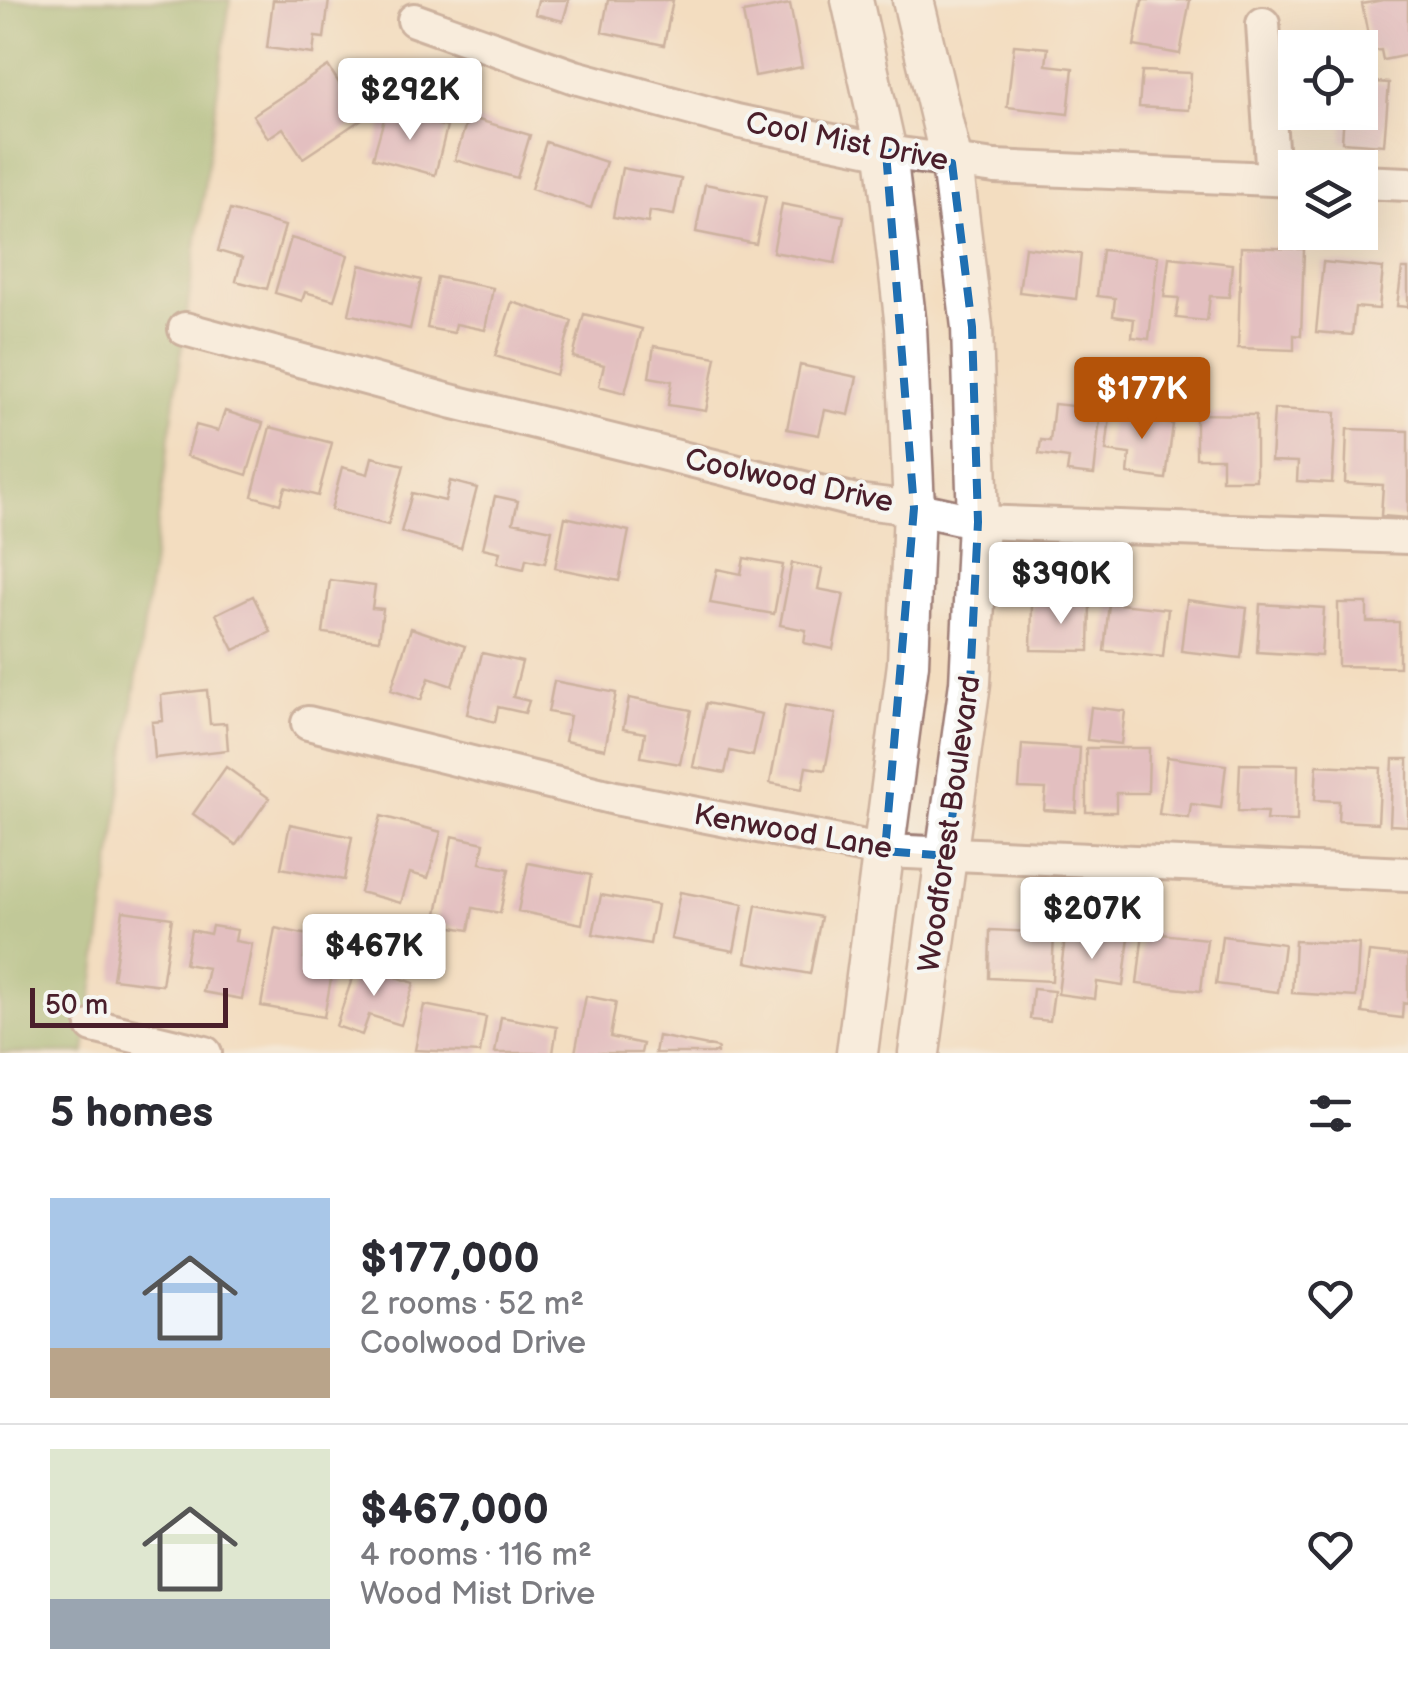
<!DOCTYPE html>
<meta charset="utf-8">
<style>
:root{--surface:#fff;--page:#f2f2f3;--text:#2b2b33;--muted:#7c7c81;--line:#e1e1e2;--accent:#b45309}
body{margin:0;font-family:"Balsamiq Sans",sans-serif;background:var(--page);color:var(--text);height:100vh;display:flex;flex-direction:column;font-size:38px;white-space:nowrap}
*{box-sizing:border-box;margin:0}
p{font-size:32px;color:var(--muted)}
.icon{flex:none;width:55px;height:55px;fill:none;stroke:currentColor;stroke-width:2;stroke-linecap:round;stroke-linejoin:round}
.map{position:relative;height:1053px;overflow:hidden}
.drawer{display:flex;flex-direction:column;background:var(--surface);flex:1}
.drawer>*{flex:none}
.buttons{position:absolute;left:1278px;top:30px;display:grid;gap:20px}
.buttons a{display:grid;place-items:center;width:100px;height:100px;border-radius:0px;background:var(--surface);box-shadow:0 10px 40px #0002;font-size:50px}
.scale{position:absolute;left:30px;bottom:25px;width:198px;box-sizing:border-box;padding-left:10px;border:5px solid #4a1f2b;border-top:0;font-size:28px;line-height:35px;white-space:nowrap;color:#4a1f2b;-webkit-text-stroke:8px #f6f6f2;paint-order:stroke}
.price{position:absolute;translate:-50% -85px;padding:0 22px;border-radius:10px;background:#fff;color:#222;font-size:32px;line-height:65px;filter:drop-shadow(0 2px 5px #0008)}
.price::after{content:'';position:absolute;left:50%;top:60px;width:30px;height:22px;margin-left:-15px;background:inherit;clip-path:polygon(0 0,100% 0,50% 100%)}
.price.on{background:var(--accent);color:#fff}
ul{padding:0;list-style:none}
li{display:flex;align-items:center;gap:30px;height:250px;padding:0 50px}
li+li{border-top:2px solid var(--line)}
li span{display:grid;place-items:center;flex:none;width:280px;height:200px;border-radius:0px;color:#555}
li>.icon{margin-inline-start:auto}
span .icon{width:120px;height:120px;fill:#fffc;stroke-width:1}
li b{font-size:42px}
h2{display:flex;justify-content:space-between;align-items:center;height:120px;padding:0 50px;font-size:42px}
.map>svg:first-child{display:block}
</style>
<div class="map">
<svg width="1408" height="1053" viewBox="0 0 1408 1053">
<rect width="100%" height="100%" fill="#f6f6f2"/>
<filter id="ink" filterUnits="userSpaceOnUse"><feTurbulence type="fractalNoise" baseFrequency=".01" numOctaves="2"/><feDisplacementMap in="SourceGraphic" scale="20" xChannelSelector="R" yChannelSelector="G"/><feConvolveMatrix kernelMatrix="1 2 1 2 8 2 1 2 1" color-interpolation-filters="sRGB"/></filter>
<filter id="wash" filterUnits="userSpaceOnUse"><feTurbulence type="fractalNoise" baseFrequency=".0048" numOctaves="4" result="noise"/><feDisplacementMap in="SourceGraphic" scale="40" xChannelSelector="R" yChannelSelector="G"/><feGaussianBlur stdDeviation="2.25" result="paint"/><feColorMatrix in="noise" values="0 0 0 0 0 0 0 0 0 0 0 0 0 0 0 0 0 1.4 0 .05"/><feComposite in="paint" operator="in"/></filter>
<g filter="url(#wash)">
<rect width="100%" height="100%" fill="#f3ddc0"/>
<path fill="#86b067" stroke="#686849" stroke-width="2.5" d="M0 0H230L85 1053H0Z"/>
<g id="blocks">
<path fill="#d09cc2" d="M273 0H329L324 38 315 37 313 54 267 48Z
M538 0H569L563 21 535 14Z
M608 0H673L664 45 602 32Z
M1142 0H1190L1180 54 1134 46Z
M1383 0H1408V55L1383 60 1381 50 1371 51 1362 4Z
M790 4 802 67 755 76 743 13Z
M1014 45 1048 48 1046 65 1073 68 1068 114 1007 107Z
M328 66 362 119 303 158 283 128 268 138 253 115Z
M1142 71 1191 73 1189 110 1139 107Z
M1360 81 1389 83 1384 145 1342 142 1344 112H1360Z
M386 112 447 127 435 175 373 158Z
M468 117 530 135 517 178 455 160Z
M546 142 606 162 591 208 531 189Z
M622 168 681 179 674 215 650 211 648 223 613 217Z
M705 184 766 196 756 244 696 232Z
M782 204 844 216 835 263 773 252Z
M230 210 285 226 267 289 236 281 242 258 218 251Z
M291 238 348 255 334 300 305 292 302 301 275 293Z
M1025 247 1081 254 1076 299 1019 292Z
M1241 247 1304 249 1301 336 1294 335V350L1238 348Z
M1102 250 1158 256 1149 339 1132 337 1134 319 1113 316 1115 298 1097 296Z
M1169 257 1232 264 1229 297 1210 296 1207 321 1176 318 1179 298 1164 297Z
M1323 262 1383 268 1379 309 1355 307 1352 335 1316 332Z
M360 265 421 280 410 329 349 314Z
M1402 269H1408V307L1397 306Z
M437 277 493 288 485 330 456 324 454 333 427 328Z
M512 302 572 321 556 375 495 356Z
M584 314 642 329 625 393 599 386 604 365 573 357Z
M654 346 716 357 706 411 668 405 672 381 649 377Z
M800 365 857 377 849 415 825 410 819 435 787 429Z
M1054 404 1101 409 1094 475 1067 472 1069 458 1039 454 1041 440 1050 441Z
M1135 404 1158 407 1157 422 1173 424 1166 479 1128 474 1130 454 1106 451 1110 417 1133 420Z
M1274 409 1336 412 1332 483 1297 481 1298 462 1271 461Z
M225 411 263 423 247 475 187 456 196 425 218 431Z
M1196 414 1256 415V480H1222V458H1196Z
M270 427 332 443 318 496 285 487 280 504 252 496Z
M1347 429 1408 431V518L1381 516 1383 485 1345 483Z
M372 457 404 465 388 525 331 510 342 467 368 474Z
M450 481 477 488 461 548 401 532 412 493 445 501Z
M495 496 518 501 513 522 552 530 545 563 526 559 524 569 497 563 500 552 483 548Z
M565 517 629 531 619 581 555 568Z
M744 558 783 565 774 614 710 603 717 569 741 574Z
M792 563 822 569 818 589 844 594 833 649 804 643 806 630 780 625Z
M330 580 375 586 372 608 383 609 379 640 323 633Z
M253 596 271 632 234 650 216 614Z
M1187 600 1247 608 1241 658 1181 651Z
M1032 603H1090L1089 651 1031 650Z
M1109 603 1168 609 1163 657 1104 651Z
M1338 603H1367V622H1399V667L1338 666Z
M1260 604 1324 608 1321 656 1257 652Z
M411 628 465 646 452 686 429 678 421 700 391 690Z
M482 653 522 662 513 697 529 701 525 713 498 707 495 722 467 714Z
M554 681 616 693 605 749 565 741 570 716 548 712Z
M207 690 210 724 226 723 228 750 155 758 152 722 163 721 161 695Z
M629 698 691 710 680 764 641 757 645 733 623 729Z
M706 703 762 714 753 756 730 751 725 773 693 767Z
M785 705 836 714 825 770 806 767 802 789 770 783Z
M1091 707 1125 711 1121 744 1087 740Z
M1022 744 1080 748 1076 812 1044 810 1046 789 1019 788Z
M1086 748H1149L1148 793H1116V812H1086Z
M1167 757 1226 765 1221 808 1191 804 1189 818 1159 814Z
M1393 759H1408V826L1390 825Z
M1240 764 1298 765 1297 821 1266 820 1267 812 1238 811Z
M1317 765 1381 768 1378 823 1338 821 1339 801 1315 800Z
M226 767 269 798 236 845 193 814Z
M381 816 441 832 428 878 410 873 401 903 360 892Z
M290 824 352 837 344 880 281 868Z
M452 836 484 843 480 863 509 869 500 913 473 908 469 930 435 924Z
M528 863 591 875 582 924 518 911Z
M680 892 743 904 734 951 671 939Z
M601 895 657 905 650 944 593 934Z
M756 905 821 917 810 974 746 962Z
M123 911 172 918 162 985 113 979Z
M212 926 237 930 235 941 252 944 242 999 203 992 208 968 185 964 191 930 210 934Z
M275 928 308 935 304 958 334 963 324 1017 261 1006Z
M1066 929 1129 937 1123 986 1097 982 1095 999 1058 994Z
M990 930 1054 933 1052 981 989 978Z
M1143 932 1207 939 1201 991 1137 984Z
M1222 936 1284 944 1278 992 1216 984Z
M1295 941 1359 944 1356 997 1292 993Z
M1369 952 1408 956V1004L1403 1003 1402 1018 1362 1013Z
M357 964 414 983 401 1025 369 1015 362 1035 336 1026Z
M1033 989 1054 991 1050 1021 1030 1019Z
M586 996 616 1002 610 1037 643 1044 641 1053H575Z
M424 1005 486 1017 480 1053 415 1050Z
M501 1017 557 1027 553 1053H495Z
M658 1036 718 1048 717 1053H655Z"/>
</g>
</g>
<g filter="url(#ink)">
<use href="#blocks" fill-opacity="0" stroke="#9e7e76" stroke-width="2.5"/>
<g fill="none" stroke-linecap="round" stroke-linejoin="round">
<g stroke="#9e7e76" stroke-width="38">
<path id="minor" d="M414 20 575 77 736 121 886 152 995 167 1295 180
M1263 24 1273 179
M1360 182 1408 184
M185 329 454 402 856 501 914 508 978 522 1408 537
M308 723 615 798 885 851 1408 874
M93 1026 205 1053"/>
</g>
<g stroke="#9e7e76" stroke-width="45">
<path id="tertiary" d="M852 0 886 152 906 327 914 508 908 664 857 1053
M913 0 952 163 972 327 978 522 970 683 919 1053"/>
</g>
<use href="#minor" stroke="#fff" stroke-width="32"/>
<use href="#tertiary" stroke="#fff" stroke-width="40"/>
</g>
</g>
<path d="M0 0H1408V1053H0ZM886 152 952 163 972 327 978 522 970 683 947 856 885 851 914 508Z" fill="#f3ddc0" fill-opacity=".55" fill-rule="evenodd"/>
<path fill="none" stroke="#1f6fb2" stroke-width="8" stroke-dasharray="20 12" stroke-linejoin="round" d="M886 152 952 163 972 327 978 522 970 683 947 856 885 851 914 508Z"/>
<g text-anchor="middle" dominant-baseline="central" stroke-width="8" stroke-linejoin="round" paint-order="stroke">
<g font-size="30" fill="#4a1f2b" stroke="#f6f6f2">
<text transform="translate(847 142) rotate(11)">Cool Mist Drive</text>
<text transform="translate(789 481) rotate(12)">Coolwood Drive</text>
<text transform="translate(950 824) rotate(-82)">Woodforest Boulevard</text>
<text transform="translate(793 832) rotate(10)">Kenwood Lane</text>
</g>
</g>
</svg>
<div class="buttons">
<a><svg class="icon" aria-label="locate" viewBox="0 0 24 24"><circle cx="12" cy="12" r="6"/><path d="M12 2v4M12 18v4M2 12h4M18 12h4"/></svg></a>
<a><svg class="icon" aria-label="layers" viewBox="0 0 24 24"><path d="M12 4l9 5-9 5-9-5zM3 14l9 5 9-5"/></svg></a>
</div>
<div class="scale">50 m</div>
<b class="price" style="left:410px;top:143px">$292K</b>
<b class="price on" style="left:1142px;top:442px">$177K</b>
<b class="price" style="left:1061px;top:627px">$390K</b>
<b class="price" style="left:1092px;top:962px">$207K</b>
<b class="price" style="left:374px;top:999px">$467K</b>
</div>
<section class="drawer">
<h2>5 homes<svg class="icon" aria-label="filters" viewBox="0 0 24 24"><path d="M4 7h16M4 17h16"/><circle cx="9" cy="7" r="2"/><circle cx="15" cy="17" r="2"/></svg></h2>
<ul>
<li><span style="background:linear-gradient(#a9c7e8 75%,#b9a48a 0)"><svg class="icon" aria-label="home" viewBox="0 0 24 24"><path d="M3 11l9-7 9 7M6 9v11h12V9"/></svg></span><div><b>$177,000</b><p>2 rooms · 52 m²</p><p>Coolwood Drive</p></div><svg class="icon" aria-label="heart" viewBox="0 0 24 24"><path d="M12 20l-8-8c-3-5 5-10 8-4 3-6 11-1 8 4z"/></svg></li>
<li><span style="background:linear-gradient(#dfe7d0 75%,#9aa5b1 0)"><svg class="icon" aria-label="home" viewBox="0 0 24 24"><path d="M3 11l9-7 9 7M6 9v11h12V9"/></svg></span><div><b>$467,000</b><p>4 rooms · 116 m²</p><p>Wood Mist Drive</p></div><svg class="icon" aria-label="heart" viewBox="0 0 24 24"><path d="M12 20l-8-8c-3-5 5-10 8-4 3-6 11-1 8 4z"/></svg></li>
</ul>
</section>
